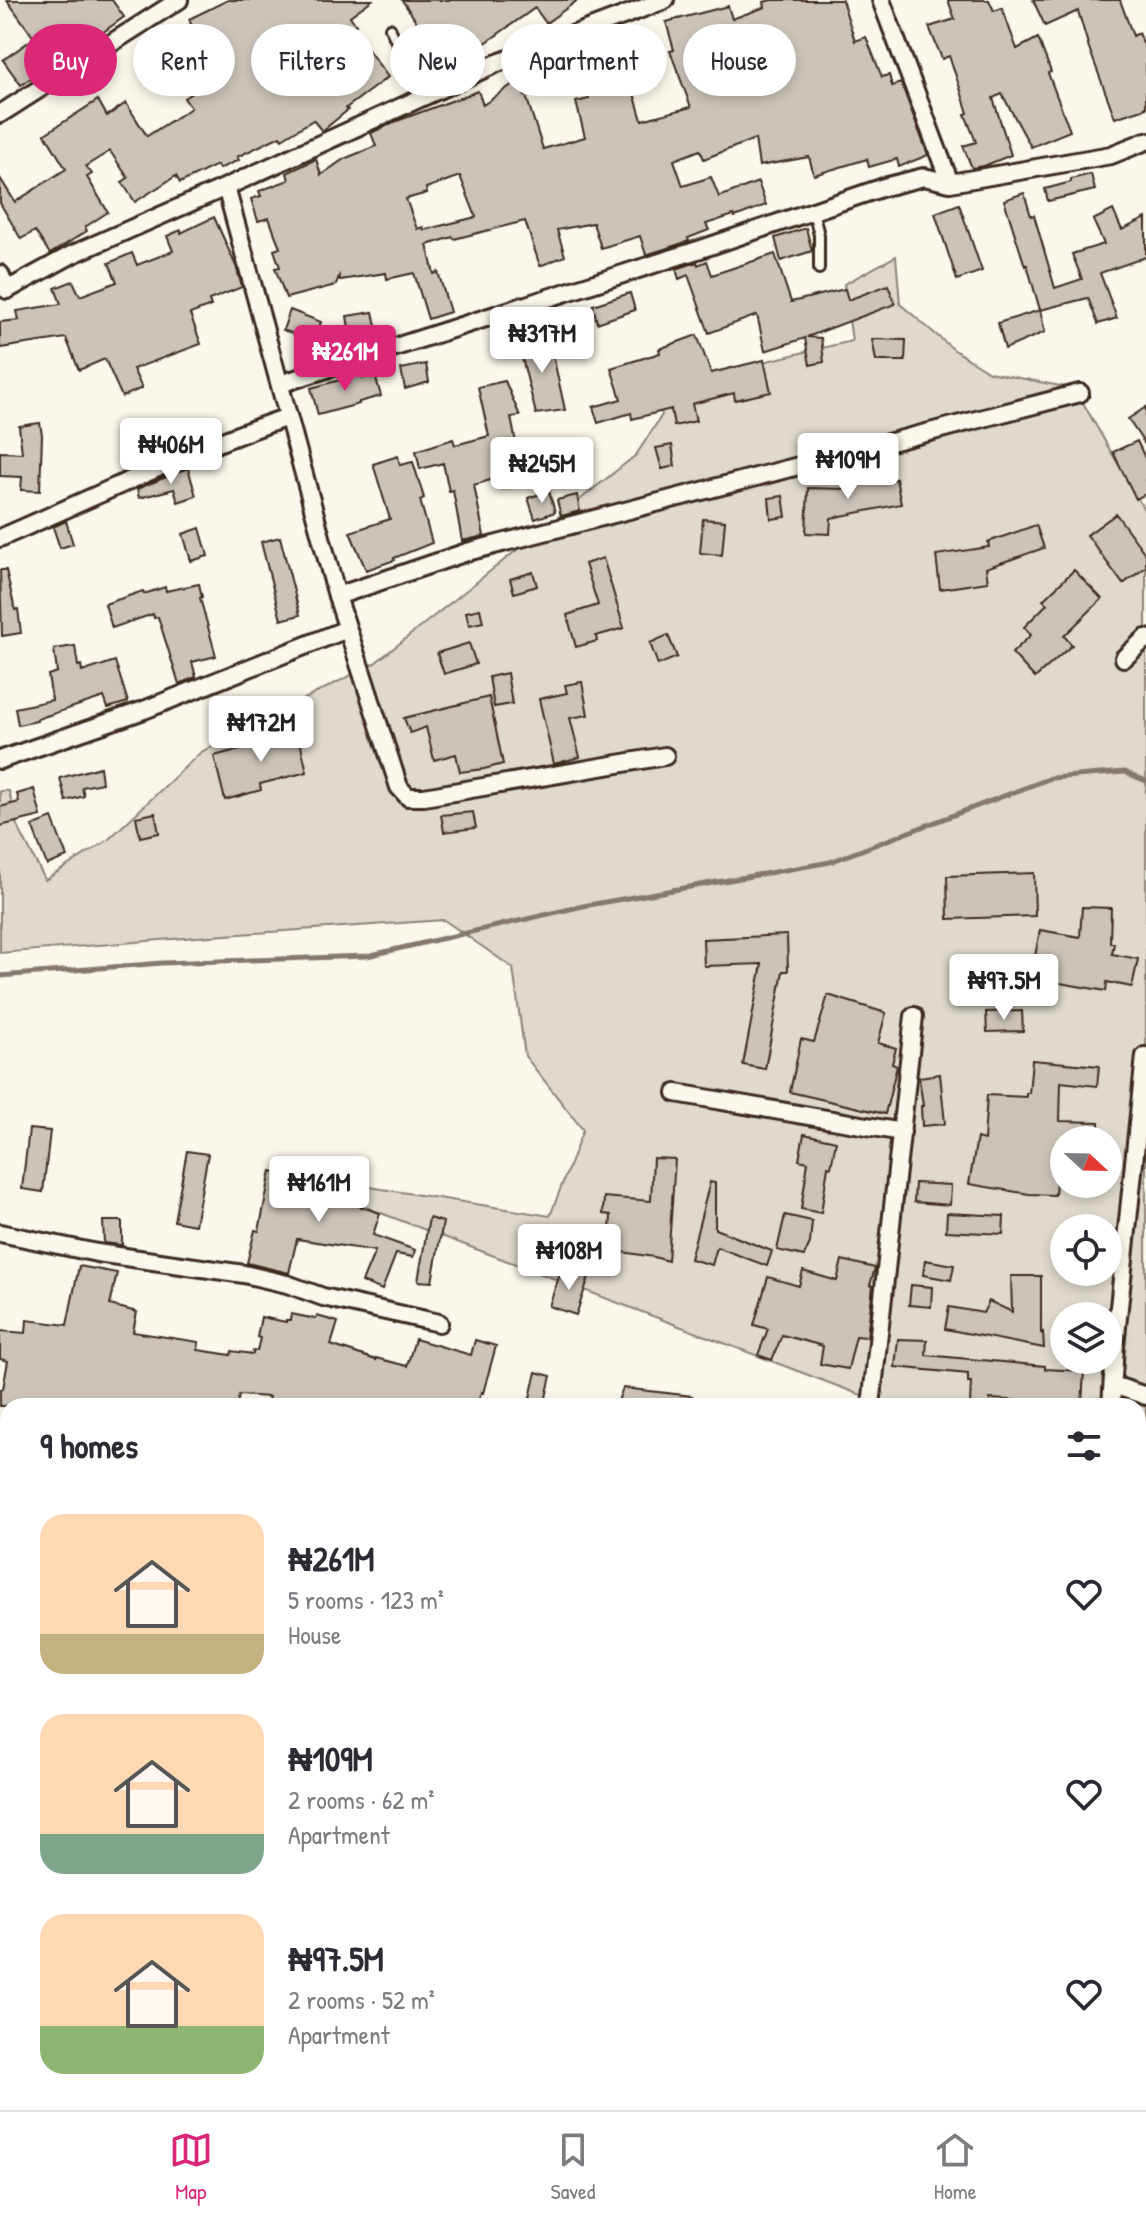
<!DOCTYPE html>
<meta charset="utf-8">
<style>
:root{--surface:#fff;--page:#f2f2f3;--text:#2b2b33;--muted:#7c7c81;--line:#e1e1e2;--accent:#db2777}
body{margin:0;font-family:"Patrick Hand",sans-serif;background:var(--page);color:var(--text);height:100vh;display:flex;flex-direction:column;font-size:30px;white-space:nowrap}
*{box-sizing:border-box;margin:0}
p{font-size:26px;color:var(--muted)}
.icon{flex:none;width:44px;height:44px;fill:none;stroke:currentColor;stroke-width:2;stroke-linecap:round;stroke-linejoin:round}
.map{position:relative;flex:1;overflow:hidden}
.sheet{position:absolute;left:0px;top:1398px;width:1146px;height:712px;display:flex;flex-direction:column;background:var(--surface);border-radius:24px 24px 0 0;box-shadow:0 4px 12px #0003}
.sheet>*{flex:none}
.hud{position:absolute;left:24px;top:24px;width:1098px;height:72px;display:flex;gap:16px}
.needle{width:52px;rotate:112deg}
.controls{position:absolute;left:1050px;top:1126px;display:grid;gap:16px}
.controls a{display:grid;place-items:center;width:72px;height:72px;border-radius:50%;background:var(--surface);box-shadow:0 4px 12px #0003;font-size:40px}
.price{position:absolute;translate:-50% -68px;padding:0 18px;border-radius:8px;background:#fff;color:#222;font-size:26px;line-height:52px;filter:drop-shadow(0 2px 4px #0008)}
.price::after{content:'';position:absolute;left:50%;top:48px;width:24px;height:18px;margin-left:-12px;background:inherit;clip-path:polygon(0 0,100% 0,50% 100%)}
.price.on{background:var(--accent);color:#fff}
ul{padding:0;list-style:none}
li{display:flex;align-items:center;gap:24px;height:200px;padding:0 40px}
li span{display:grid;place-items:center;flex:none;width:224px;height:160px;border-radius:24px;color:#555}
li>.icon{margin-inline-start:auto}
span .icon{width:96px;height:96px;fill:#fffc;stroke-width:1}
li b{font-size:34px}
h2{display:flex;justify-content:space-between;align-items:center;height:96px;padding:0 40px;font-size:34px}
.tag{padding:0 28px;border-radius:36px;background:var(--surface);box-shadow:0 4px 12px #0003;font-size:28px;line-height:72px}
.tag.on{background:var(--accent);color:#fff}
.tabs{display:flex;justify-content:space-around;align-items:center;height:112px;border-top:2px solid var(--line);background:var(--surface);font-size:22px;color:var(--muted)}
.tabs a{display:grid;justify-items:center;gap:4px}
.tabs .on{color:var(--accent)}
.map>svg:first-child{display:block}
</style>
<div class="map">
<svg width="1146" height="2110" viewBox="0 0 1146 2110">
<rect width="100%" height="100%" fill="#fbf7ec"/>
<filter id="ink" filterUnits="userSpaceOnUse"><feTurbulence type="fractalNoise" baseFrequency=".0125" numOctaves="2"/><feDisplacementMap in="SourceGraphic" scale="16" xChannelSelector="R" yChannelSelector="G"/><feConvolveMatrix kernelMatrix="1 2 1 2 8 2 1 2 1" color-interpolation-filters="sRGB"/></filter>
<g filter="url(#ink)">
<path fill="#dfd9ce" stroke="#8d8276" stroke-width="2" fill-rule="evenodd" d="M896 256 900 304 953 349 989 372 1075 389 1146 513V1503L1138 1500V1406H890L270 1171 550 1216 583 1130 525 1056 513 968 444 920 197 937 0 953V791H9L16 823 45 880 108 840 201 752 375 663 636 455 662 415 656 394 733 369 852 341 844 284ZM1064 1140H1108V1184H1064ZM1064 1228H1108V1272H1064ZM1064 1316H1108V1360H1064Z"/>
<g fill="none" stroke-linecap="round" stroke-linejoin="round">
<path stroke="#85796d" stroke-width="5" d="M0 976 162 963 367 956 583 906 830 862 1051 778 1125 772 1146 781"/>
</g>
<path fill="#ccc4b9" stroke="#3b2a1e" stroke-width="2" fill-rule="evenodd" d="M7 0H112L124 17 69 57 50 69 48 66 21 85 3 60 34 38Z
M228 0H372L350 16 356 25 352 28 388 77 346 108 348 110 322 131 313 120 282 139 280 136 237 157 239 160 219 169 217 165 180 183 176 176 135 202 122 182 128 178 110 151 86 166 92 174 87 177 108 212 85 227 87 231 50 254 35 231 21 239 0 203V178L15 202 66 169 45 134 98 100 107 116 126 103 147 136 191 108 184 98 201 87 170 38 191 24 189 19Z
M402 0H578L546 23 535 8 477 49 432 76 419 58 434 48Z
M771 0H842L855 41 866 37 882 77 889 75 892 86 901 83 928 155 899 167 897 159 869 167 867 159 814 175 809 157 759 166 755 139 704 159 700 150 674 160 683 186 711 177 719 197 758 182 766 205 735 217 734 215 706 224 709 230 688 238 689 241 646 255 640 236 601 248 593 223 557 230 565 256 540 266 525 221 454 239 453 237 427 245 434 274 438 272 450 312 428 319 414 273 387 279 386 273 340 280 339 276 336 285 286 298 275 268 280 267 274 250 280 248 269 218 258 221 251 199 261 196 259 191 289 180 287 173 316 159 321 175 344 159 376 146 371 133 397 121 478 91 483 105 516 82 527 99 543 149 585 137 576 102 589 99 580 69 623 56 642 120 691 107 670 51 674 50 666 22 728 6 732 19 765 7 764 2ZM460 176 476 217 424 230 423 227 417 229 406 199 427 193 426 188Z
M948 0H989L994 11 1002 8 1017 49 1038 38 1051 72 1048 73 1070 131 1031 147 1002 94 993 98 1011 155 984 166 972 168 963 146 976 142 965 114 968 113 960 88 949 56 942 59 929 27 955 19Z
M1033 0H1120L1133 36 1139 33 1146 50V108L1115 118 1089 48 1078 11 1045 26Z
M1091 174 1095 190 1048 201 1045 189 1071 182V179Z
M1024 193 1031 216 1034 215 1055 288 1082 279 1072 254 1104 244 1093 220 1113 210 1122 230 1146 218V257L1100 273 1117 318 1098 324 1088 298 1040 310 1027 265 1025 266 1004 200Z
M959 204 982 271 957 280 935 213Z
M214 217 236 266 242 287 209 300 211 306 190 314 201 344 133 369 142 388 122 397 105 359 79 370 66 338 0 348V322L19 320 17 311 61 304 55 288 73 281 80 296 117 282 109 263 132 253 137 265 173 251 167 236 181 230V233Z
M806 228 812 251 781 261 775 238Z
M775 254 791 302 845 289 848 300 888 285 895 304 807 337 821 338 824 362 810 365 805 338 765 351 757 315 709 333 688 275 679 279 676 269 697 262 698 265 707 261 712 275Z
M630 293 635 310 597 323 593 305Z
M290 310 321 322 314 342 283 330Z
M1040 310 1045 332 1005 349 998 323Z
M373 312 377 330 350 334 347 316Z
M697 335 711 373 764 360 771 392 735 400 734 393 692 404 696 421 674 426 671 409 632 419 631 413 598 423 593 407 621 399 611 368 660 353 659 349Z
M549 337 565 410 536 414 518 342Z
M872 339 906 340 905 361H876Z
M426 364 429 382 405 389 401 369Z
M362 374 363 378 375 375 381 396 359 402V404L318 415 311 388Z
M505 381 520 416 511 417 524 485 502 489 500 477 474 485 484 536 462 541 453 490 449 491 443 463 420 469 416 451 453 439 455 445 489 436 478 387Z
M1146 407V446L1128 419Z
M40 423 42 435 40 491 21 490 22 477 0 476V452L22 453 19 426Z
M1137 441 1146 460V494L1136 499 1113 452Z
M672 445 675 466 662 469 656 448Z
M398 456 400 465 413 462 424 498 420 500 432 543 394 558 395 560 366 570 350 532 390 519 373 464Z
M188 468 196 496 178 502 174 489 139 498 137 489Z
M855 472 858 485 896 479 901 504 831 518 830 534 806 533 808 488 845 489 842 474Z
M549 491 555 512 535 519 528 498Z
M577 495 580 511 561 516 557 500Z
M783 496 786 517 771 519 769 498Z
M1116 514 1146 555V567L1123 584 1087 535Z
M703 519 725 521 722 555 700 553Z
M66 521 73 544 60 548 53 527Z
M1036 525 1044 548 986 568 988 582 940 589 936 555 989 547 988 542Z
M200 528 208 556 191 561 183 534Z
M280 537 300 615 281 620 261 542Z
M603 558 624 628 596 636 597 641 576 647 567 615 598 605 585 564Z
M0 570H6L15 610 18 609 21 633 2 636Z
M1074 570 1102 599 1064 636 1072 645 1035 678 1012 653 1031 635 1024 627 1047 604 1043 600Z
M533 572 537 586 514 593 510 579Z
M199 584 202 597 200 598 216 656 192 662 196 677 179 684 158 617 154 618 153 614 112 628 105 604 143 591 144 594 165 587 166 591Z
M480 609 483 622 469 625 466 612Z
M668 635 677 657 658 665 650 643Z
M469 643 476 664 444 674 437 653Z
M75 646 78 666 81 665 82 672 115 661 128 702 108 708 104 697 37 719V721L18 725 15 708 52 700 48 675 57 672 54 649Z
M507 673 512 704 494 707 489 677Z
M582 682 588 715 570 718 580 757 554 764 539 699 567 693 565 685Z
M489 697 503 764 484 769 460 772 456 754 434 760 426 727 410 733 404 718Z
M297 728 307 772 260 784 261 790 225 800 214 756 276 740 274 733Z
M100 767 102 783 82 787 84 796 66 801 60 778Z
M34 789 41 816 0 826V807L19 802 17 794Z
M473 812 476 828 444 832 441 815Z
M155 813 159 833 140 837 136 817Z
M52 818 67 857 47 865 32 826Z
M1034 873 1035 916 948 919 947 876Z
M1082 907 1111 908 1110 943H1114L1112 954 1138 959 1132 987 1107 982 1106 991 1031 978 1040 930 1080 937Z
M787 935 788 971H783L765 1069 743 1065 762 964 704 966 703 939Z
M828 995 886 1013 878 1043 896 1048 892 1064 897 1066 885 1114 790 1092 801 1039 814 1042Z
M1022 1011 1023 1031 987 1032 986 1012Z
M1032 1060 1099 1066 1097 1086 1061 1082 1060 1121 1099 1122V1140L1059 1141 1055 1195 1029 1194 969 1184 977 1138 984 1140 987 1095 1026 1097V1093H1029Z
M940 1074 945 1124 922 1126 921 1106H923L919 1077Z
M29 1129 50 1131 43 1192 22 1189Z
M804 1134 836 1141 831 1167 828 1166 821 1213 801 1209 808 1162 799 1160Z
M187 1151 208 1154 195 1225 174 1221Z
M653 1158 675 1159 668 1261 654 1257 609 1250 611 1215 603 1214 604 1197 651 1201Z
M271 1171 315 1180 316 1174 356 1180 353 1204 380 1213 373 1235 415 1250 413 1257 396 1254 382 1290 362 1282 375 1251 297 1239 289 1273 247 1263 255 1230 259 1231Z
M710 1182 715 1183V1229L772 1251 767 1266 717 1247 712 1265 690 1259Z
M915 1183 951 1185 950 1205 914 1202Z
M947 1213 1004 1216 1003 1234 946 1231Z
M785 1215 812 1221 810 1243 804 1256 777 1250Z
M429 1218 443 1222 432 1282 418 1281Z
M103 1221H122V1245L104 1243Z
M842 1260 875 1268 870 1285 873 1286 867 1337 856 1336 848 1369 820 1364 823 1346 782 1335 772 1360 758 1355 768 1329 754 1325 768 1277 799 1286 803 1271 837 1281Z
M925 1260 954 1265 951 1280 923 1275Z
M79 1266 117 1273 110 1305 137 1312 133 1332 199 1342 198 1350 231 1355 232 1351 253 1354V1351H257L260 1338 257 1337 261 1317 286 1322V1320H290L291 1314 316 1319 317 1316 338 1322 331 1345 376 1360V1358L407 1366 415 1339 471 1355 475 1340 496 1346 483 1393 481 1392 477 1406H287L268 1401 269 1397 239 1395 237 1406H0V1389H3L8 1361 0 1359V1331L26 1333 27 1320 67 1325Z
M562 1268 589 1277 576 1315 549 1306Z
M1011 1276H1041V1333L1043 1332 1044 1348 945 1329 949 1307 983 1313 989 1301 1012 1312Z
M911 1285 932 1287 931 1307 909 1305Z
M898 1339 927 1340 926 1355 1045 1366V1369L1084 1371 1082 1404 990 1399V1406H970L971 1382H968V1374L895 1367Z
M536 1372 551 1376 544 1406H528Z
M623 1388 692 1396 691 1406H616Z"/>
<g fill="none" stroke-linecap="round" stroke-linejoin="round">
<g stroke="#3b2a1e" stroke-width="14">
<path id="service" d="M390 28 422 98
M813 211 819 235V269"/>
</g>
<g stroke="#3b2a1e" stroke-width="22">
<path id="minor" d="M881 0 950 183
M0 114 179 0
M226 187 337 596 399 787 408 797H424L665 756
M0 274 7 290 71 255 226 187 495 64 665 0
M280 384 701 249 884 187 924 177 950 183 1111 155 1146 141
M0 538C96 497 189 450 288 417
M337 596 467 552 1080 393
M1124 658 1146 638
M0 760 144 710 347 629
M676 1093 902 1132
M0 1233 97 1253 244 1274 287 1284 323 1297 439 1323
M1113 1385 1146 1396
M871 1406 914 1016
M1111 1406 1115 1346 1145 1056
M0 1478 8 1479
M1138 1631 1146 1633
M0 1711 8 1713
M0 1946 8 1947
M1138 2045 1146 2032
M834 2110 838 2102
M1099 2110 1104 2102"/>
</g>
<use href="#service" stroke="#fbf7ec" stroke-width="8"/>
<use href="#minor" stroke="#fbf7ec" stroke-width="16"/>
</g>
</g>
</svg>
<div class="controls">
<a><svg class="needle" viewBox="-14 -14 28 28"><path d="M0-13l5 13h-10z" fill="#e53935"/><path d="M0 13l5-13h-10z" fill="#7c7c81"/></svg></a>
<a><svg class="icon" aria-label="locate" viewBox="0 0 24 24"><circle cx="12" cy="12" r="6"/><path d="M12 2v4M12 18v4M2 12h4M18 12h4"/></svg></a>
<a><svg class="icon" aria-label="layers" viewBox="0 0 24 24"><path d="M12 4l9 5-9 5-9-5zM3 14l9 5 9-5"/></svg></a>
</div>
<b class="price" style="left:542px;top:375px">₦317M</b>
<b class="price on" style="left:345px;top:393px">₦261M</b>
<b class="price" style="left:171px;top:486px">₦406M</b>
<b class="price" style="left:848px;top:501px">₦109M</b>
<b class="price" style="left:542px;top:505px">₦245M</b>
<b class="price" style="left:261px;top:764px">₦172M</b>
<b class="price" style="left:1004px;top:1022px">₦97.5M</b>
<b class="price" style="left:319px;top:1224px">₦161M</b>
<b class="price" style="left:569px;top:1292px">₦108M</b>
<div class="hud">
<a class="tag on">Buy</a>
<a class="tag">Rent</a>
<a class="tag">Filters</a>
<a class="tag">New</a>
<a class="tag">Apartment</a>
<a class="tag">House</a>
</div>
<section class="sheet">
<h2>9 homes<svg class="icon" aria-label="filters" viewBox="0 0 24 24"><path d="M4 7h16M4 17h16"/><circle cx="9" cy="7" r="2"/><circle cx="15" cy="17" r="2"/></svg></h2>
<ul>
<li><span style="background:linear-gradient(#ffd9b3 75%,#c2b280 0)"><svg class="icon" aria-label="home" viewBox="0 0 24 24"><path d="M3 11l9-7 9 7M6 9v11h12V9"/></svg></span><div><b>₦261M</b><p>5 rooms · 123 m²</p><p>House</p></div><svg class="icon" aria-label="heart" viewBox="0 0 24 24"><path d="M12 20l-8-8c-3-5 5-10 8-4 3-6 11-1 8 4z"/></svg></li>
<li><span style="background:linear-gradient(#ffd9b3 75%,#7fa58c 0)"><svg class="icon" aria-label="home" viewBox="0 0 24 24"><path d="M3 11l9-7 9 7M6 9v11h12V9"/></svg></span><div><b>₦109M</b><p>2 rooms · 62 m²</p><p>Apartment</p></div><svg class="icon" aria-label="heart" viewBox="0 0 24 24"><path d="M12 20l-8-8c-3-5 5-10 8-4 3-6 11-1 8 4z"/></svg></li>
<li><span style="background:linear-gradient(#ffd9b3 70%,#8fb573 0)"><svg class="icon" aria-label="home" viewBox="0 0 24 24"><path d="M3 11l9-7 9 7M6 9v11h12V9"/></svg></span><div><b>₦97.5M</b><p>2 rooms · 52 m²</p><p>Apartment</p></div><svg class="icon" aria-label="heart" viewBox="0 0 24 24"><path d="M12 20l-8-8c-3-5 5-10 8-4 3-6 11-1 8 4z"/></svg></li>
</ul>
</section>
</div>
<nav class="tabs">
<a class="on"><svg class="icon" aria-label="map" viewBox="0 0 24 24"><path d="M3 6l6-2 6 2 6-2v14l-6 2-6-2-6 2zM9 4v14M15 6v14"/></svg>Map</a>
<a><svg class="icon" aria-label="saved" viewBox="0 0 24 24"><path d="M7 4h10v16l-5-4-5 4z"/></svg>Saved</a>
<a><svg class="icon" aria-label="home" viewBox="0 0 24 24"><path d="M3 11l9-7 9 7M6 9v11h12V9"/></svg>Home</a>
</nav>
